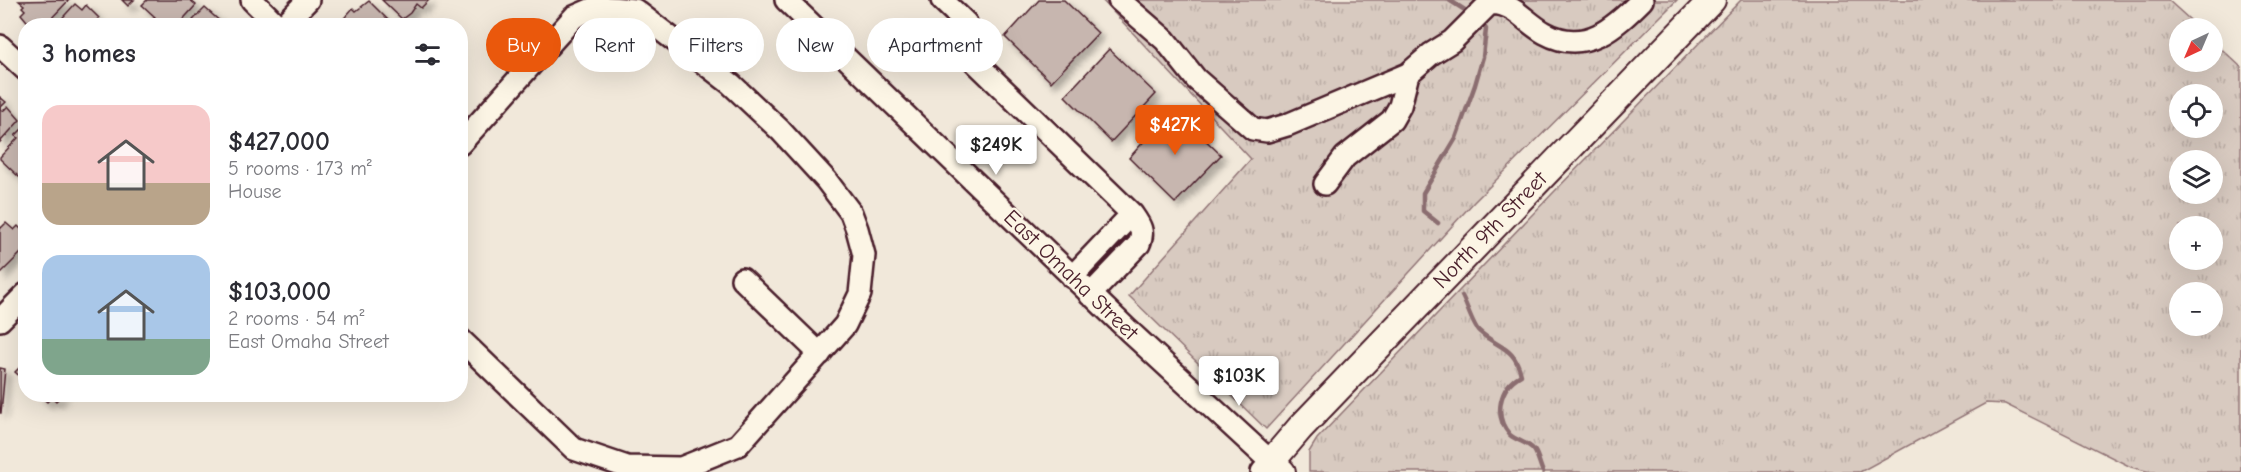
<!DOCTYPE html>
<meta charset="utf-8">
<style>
:root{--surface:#fff;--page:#f2f2f3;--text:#2b2b33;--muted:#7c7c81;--accent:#ea580c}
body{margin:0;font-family:"Comic Neue",sans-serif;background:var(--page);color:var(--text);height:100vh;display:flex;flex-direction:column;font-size:22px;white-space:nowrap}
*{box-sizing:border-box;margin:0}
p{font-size:20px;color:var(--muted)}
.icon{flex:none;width:33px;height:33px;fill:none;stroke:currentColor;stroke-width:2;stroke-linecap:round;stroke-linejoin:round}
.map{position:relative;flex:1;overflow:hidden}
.panel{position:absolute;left:18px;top:18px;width:450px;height:384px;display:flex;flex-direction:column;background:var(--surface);border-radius:24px;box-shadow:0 6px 24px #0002}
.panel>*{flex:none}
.top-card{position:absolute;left:486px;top:18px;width:570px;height:54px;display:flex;gap:12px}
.needle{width:39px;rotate:224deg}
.tools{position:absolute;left:2169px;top:18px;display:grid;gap:12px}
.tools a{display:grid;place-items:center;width:54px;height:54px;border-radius:50%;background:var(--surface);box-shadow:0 6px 24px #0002;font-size:30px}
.price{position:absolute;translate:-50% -51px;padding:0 14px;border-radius:6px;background:#fff;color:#222;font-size:20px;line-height:39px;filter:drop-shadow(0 2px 3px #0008)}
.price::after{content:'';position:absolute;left:50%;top:36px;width:18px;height:14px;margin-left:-9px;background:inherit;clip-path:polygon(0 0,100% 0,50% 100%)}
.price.selected{background:var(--accent);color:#fff}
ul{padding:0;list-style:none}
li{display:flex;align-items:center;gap:18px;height:150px;padding:0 24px}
li span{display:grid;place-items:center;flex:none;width:168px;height:120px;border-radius:18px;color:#555}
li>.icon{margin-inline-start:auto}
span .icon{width:72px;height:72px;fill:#fffc;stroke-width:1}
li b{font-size:26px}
h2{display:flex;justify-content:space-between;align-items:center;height:72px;padding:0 24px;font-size:26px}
.pill{padding:0 21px;border-radius:27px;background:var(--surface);box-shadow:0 6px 24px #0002;font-size:21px;line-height:54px}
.pill.selected{background:var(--accent);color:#fff}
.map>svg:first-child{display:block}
</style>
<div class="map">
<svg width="2241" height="472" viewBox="0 0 2241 472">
<defs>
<pattern id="grass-tufts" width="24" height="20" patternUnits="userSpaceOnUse" patternTransform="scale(1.5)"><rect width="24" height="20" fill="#d8cac0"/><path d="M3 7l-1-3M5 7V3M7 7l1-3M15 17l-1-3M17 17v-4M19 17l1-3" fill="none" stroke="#bbada5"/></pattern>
<filter id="shadow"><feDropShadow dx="5.5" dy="5.5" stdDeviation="3" flood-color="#0004"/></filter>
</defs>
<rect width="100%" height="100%" fill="#f1e8da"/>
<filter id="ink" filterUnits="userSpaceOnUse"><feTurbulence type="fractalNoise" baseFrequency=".0167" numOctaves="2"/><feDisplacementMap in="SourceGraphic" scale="12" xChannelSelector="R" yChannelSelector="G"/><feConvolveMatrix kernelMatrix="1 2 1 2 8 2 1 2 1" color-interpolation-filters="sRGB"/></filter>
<g filter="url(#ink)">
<path fill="url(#grass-tufts)" stroke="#917476" stroke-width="1.5" fill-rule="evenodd" d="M1102 0H1677L1474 202 1266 429 1129 296 1251 159Z
M1741 0H2168L2199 28H2180V62H2212L2213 41 2241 67V472H2150L2131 467 2005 404 1986 403 1860 472H1309V452L1317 439 1552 194ZM2212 94V128H2180V94ZM2212 160V194H2180V160ZM2212 226V260H2180V226ZM2212 292V326H2180V292Z"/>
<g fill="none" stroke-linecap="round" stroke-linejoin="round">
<path stroke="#8b6d6f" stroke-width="4.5" d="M1449 0 1468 12
M1438 223 1423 211V193L1456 138 1475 85 1483 57 1486 29 1482 22
M1462 296C1467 305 1473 326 1479 331 1497 348 1515 346 1521 375 1499 387 1493 416 1510 435 1517 441 1529 443 1534 450 1538 455 1540 466 1543 472"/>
</g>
<path fill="#c7b6af" stroke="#4a1f2b" stroke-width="1.5" filter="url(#shadow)" d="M69 0 44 26H31L21 14 25 10 22 7 24 5 19 1Z
M122 0H134L128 6Z
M147 0H190L196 5 177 26H159L153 19 155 17 142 5Z
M382 0H429L421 8 416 4 410 13 402 19Z
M1039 0H1064L1098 33 1051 82 1005 37Z
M369 1 394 26 338 25 353 8 356 11Z
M75 4 82 10 86 5 99 18 93 24 95 26H55Z
M205 8 223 24 222 26H198L193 20Z
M1109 49 1156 94 1111 142 1065 96Z
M0 97 6 102 0 108 3 111 8 106 20 120 0 142Z
M1173 109 1221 155 1175 203 1129 158Z
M26 125V180L21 175 19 177 0 159V157L18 138 15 136Z
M6 223 14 230 18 226 26 234V248L0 274V227L1 228Z
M26 361V382L15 372Z
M0 368 5 369 1 413H0Z
M38 394H63L56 401 52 397 47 402Z"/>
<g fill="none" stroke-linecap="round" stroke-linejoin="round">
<g stroke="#4a1f2b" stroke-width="26">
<path id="minor" d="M252 0 278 26
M786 0 1128 330 1271 462 1262 472
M942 0 966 23 975 62 1132 214C1139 224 1145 231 1139 244L1090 295
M1119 0 1165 40 1196 79 1253 129 1267 131 1287 125 1408 74 1431 54 1452 41 1489 4C1497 2 1508 6 1515 11 1525 18 1534 27 1545 33 1585 55 1615 27 1642 0
M283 26 308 0
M0 46 26 70
M460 144 574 17 597 7 635 10 731 84 780 130 826 180 851 213 857 229 864 255 860 294 845 325 738 445 681 468 627 467 574 449 460 339
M1325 184 1345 157 1392 120 1400 106 1408 74
M1072 277 1132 214
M742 279 820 354
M0 320 26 294"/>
</g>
<g stroke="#4a1f2b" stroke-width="30">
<path id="major" d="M1282 472 1271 462 1300 428 1712 0"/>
</g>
<use href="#minor" stroke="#fcf5e5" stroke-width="21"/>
<use href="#major" stroke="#fcf5e5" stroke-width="26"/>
</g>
</g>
<g text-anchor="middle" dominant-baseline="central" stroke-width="4.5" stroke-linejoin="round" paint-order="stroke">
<g font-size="22" fill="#4a1f2b" stroke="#fcf5e5">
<text transform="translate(1490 230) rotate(-46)">North 9th Street</text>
<text transform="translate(1071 275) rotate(44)">East Omaha Street</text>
</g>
</g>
</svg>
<div class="tools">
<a><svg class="needle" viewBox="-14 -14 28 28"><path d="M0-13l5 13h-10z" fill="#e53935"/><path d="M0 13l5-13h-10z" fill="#7c7c81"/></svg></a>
<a><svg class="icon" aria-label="locate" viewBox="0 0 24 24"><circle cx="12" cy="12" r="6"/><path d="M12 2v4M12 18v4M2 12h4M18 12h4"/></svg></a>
<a><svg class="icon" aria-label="layers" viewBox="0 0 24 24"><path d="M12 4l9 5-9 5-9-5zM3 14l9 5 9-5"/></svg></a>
<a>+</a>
<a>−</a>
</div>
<b class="price selected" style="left:1175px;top:156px">$427K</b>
<b class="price" style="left:996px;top:176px">$249K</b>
<b class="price" style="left:1239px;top:407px">$103K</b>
<div class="top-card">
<a class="pill selected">Buy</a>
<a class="pill">Rent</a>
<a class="pill">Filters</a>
<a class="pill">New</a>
<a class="pill">Apartment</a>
</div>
<section class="panel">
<h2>3 homes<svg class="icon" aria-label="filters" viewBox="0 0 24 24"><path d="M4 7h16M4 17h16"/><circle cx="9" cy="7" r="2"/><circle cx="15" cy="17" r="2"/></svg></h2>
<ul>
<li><span style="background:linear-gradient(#f6c9c9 65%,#b9a48a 0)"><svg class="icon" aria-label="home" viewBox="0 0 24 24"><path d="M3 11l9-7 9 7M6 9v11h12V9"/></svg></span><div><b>$427,000</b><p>5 rooms · 173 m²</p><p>House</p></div></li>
<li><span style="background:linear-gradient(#a9c7e8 70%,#7fa58c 0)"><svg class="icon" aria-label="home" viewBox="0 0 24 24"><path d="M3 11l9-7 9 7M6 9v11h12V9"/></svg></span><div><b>$103,000</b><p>2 rooms · 54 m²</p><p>East Omaha Street</p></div></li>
</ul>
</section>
</div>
